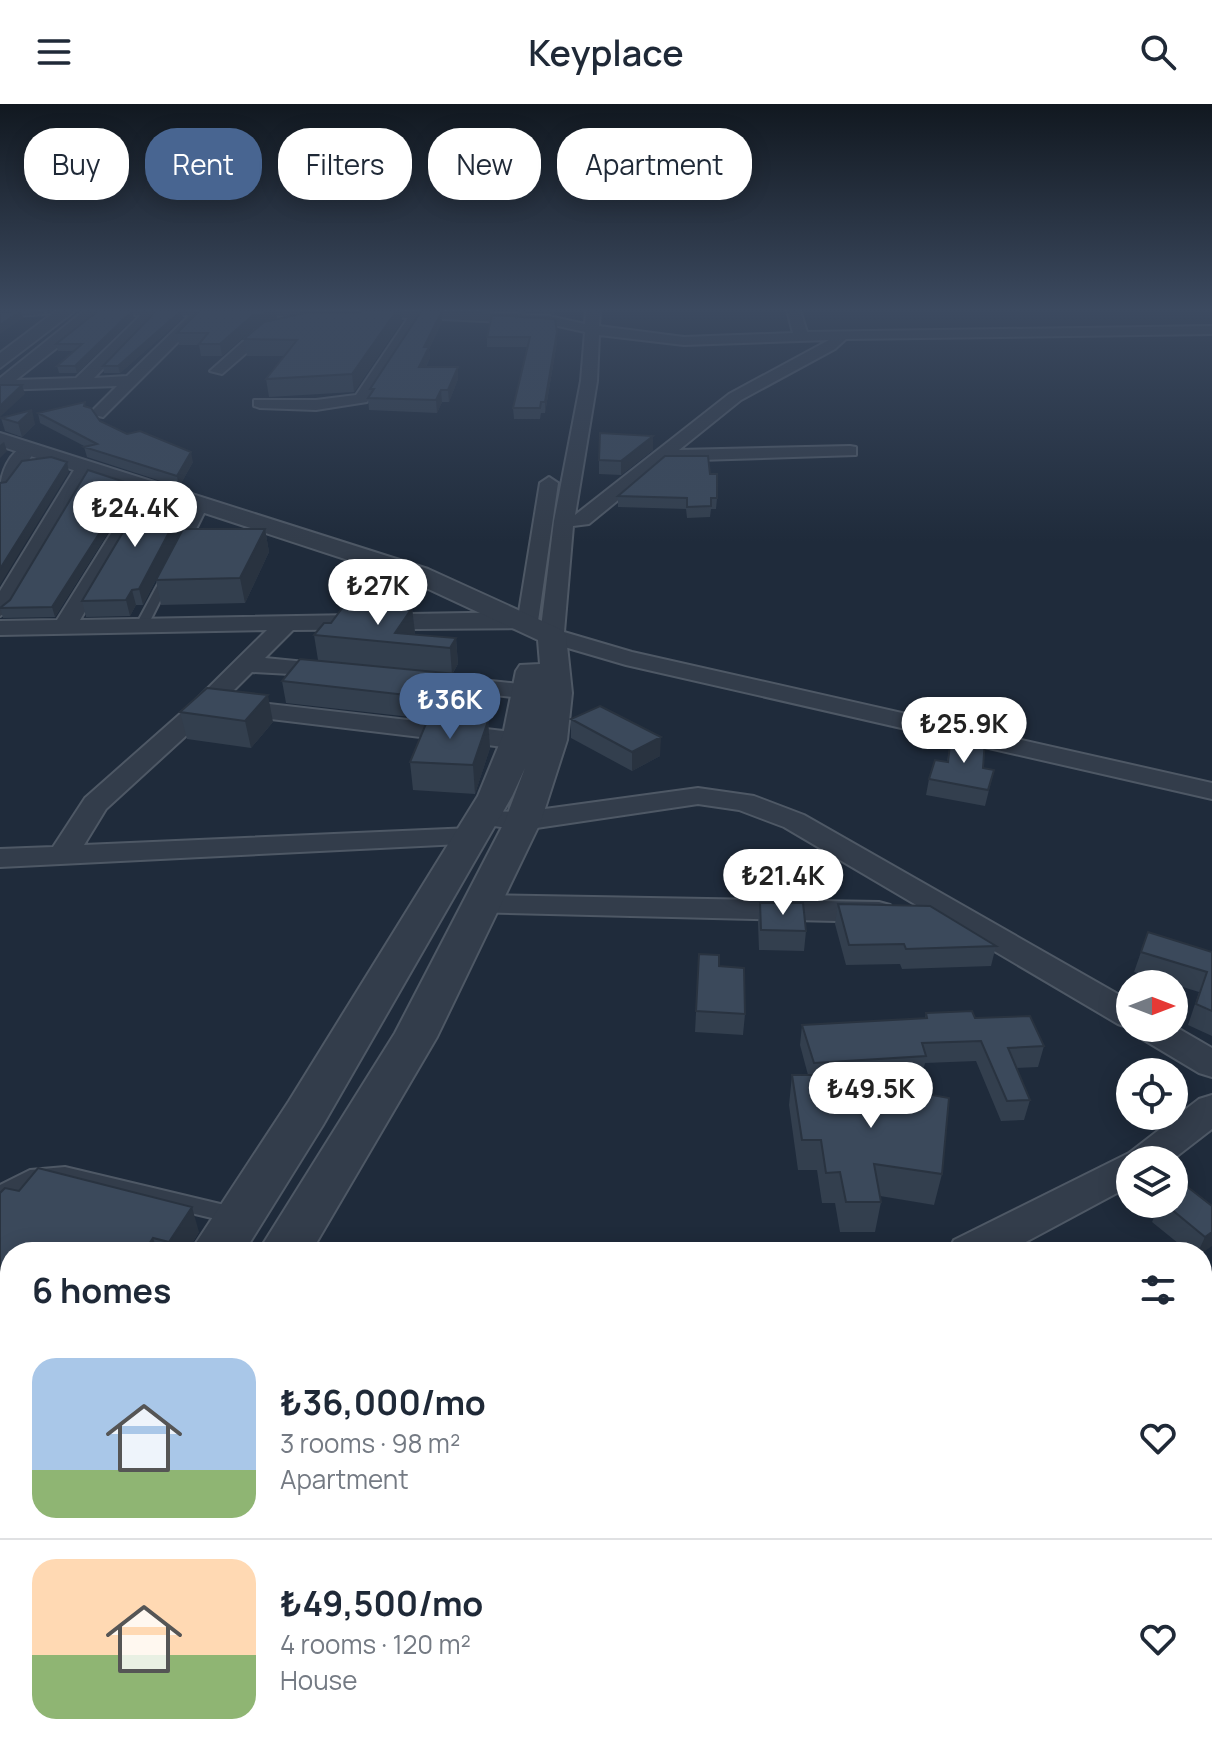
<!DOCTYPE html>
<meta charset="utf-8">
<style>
:root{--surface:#fff;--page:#f2f2f3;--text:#1f2937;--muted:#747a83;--line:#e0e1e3;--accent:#486591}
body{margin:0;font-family:Manrope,sans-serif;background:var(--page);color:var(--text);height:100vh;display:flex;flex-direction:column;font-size:30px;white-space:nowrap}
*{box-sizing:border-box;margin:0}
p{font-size:26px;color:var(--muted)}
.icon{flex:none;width:44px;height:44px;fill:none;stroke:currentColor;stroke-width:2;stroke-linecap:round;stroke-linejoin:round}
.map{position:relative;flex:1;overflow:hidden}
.drawer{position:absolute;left:0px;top:1138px;width:1212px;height:514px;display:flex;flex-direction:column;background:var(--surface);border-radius:32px 32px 0 0;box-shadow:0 4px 20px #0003}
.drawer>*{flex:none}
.hud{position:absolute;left:24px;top:24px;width:800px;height:72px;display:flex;gap:16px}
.needle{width:52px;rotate:90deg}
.controls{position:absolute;left:1116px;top:866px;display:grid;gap:16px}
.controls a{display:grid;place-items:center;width:72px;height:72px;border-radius:50%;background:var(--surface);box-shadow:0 4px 20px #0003;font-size:40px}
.price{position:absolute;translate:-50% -68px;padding:0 18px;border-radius:28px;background:#fff;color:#222;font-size:26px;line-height:52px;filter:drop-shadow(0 2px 4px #0008)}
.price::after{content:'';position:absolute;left:50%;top:48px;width:24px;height:18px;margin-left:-12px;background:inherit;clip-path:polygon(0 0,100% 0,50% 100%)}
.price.current{background:var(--accent);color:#fff}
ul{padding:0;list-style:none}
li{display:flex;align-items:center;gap:24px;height:200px;padding:0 32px}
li+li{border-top:2px solid var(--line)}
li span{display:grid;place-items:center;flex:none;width:224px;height:160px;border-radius:24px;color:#555}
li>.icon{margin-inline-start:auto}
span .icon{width:96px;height:96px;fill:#fffc;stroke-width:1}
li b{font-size:34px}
h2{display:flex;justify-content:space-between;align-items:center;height:96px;padding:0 32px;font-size:34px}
.tag{padding:0 28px;border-radius:32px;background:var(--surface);box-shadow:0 4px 20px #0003;font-size:28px;line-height:72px}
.tag.current{background:var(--accent);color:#fff}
header{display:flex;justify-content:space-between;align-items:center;height:104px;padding:0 32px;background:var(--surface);font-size:36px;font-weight:600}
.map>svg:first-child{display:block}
</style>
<header><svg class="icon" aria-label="menu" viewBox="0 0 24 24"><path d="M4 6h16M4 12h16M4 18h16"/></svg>Keyplace<svg class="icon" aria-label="search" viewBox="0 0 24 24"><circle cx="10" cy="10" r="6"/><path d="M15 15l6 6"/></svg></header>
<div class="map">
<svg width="1212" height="1651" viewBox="0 0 1212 1651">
<rect width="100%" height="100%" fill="#1f2b3b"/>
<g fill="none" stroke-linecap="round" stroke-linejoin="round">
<g stroke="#4e5865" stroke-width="4">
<path id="service" d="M0 209 43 208 46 210 0 213Z
M199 401 207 403 188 441 179 443 178 441Z
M169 466 174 469 148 521 138 523 136 521 164 469Z
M65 1063 237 1104 244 1106 247 1112 244 1118 237 1120 65 1079 33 1081 0 1098V1081L30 1066Z"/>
</g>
<g stroke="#4e5865" stroke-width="4">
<path id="minor" d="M85 206 464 207 549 212 585 220 586 206H600L599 222 684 233 793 229 787 206H800L807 228 1212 222V230L846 235 835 245 741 296 679 346 850 342 856 343V351L666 357 589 420 573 422 564 528 632 548 1212 679V695L626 561 544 537 540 532 554 417 581 277 585 228 549 220 421 214 367 298 316 306 260 304 254 302V296H316L356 291 408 214 205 211 103 313 89 310 117 282 0 286V274ZM100 210 141 211 76 274 16 276ZM156 211H190L127 272 94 274ZM599 231 684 241 829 236 729 290 575 411 597 277Z
M283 219 290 223 288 226 266 232 222 270 210 267 256 226Z
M27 341 36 346 7 386 0 388C0 370 9 347 27 341Z
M83 361 92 366 11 505 0 512V487L74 366Z
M549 373 558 379 537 524 293 526 265 554 336 561 345 563 348 568 345 573 252 568 225 595 521 629 534 637 530 643 521 645 212 608 106 705 84 741 471 724 481 727 486 733 481 739 0 763V745L53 743 85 694 197 595 267 526 0 531V517L57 516 140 383 147 381 156 387 80 516 519 508 540 379Z
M434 571 530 581 542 588 530 595 425 583 422 578 425 573Z
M698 684 754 692 804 711 1130 897V924L1118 920 784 723 739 706 698 700 523 726 472 719 468 713 472 707 523 708Z
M481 791 879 798 890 801 895 808 890 815 879 818 470 808 465 801 470 794Z
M1174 922 1212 944V973L1199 969 1139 933 1133 924Z
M1212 991V1025L1172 1056H1130V1082L1007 1148H948L954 1136 1129 1049 1199 995Z"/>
</g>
<g stroke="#4e5865" stroke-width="4">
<path id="tertiary" d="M57 206H76L0 264V249Z
M0 329 428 465 562 526 566 532 572 589 567 636 541 717 437 933 311 1148H258L395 929 505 717 525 664 512 692 323 1021 244 1148H190L289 997 478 692 503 631 516 567 520 561 540 560 538 536 409 476 0 342Z
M10 1432V1507L0 1511V1436Z
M10 1563V1642H19L0 1650V1567Z"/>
</g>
<use href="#service" fill="#333d4b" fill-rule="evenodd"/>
<use href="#minor" fill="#333d4b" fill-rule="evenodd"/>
<use href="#tertiary" fill="#333d4b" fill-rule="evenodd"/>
</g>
<path fill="#333f4e" d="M361 206H401L402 217 354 288 269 293 266 275 284 252H247L244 235 258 223 254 224 222 252H201L199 241H179L177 229 277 215 359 209Z
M503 206H554V210Z
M132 207 134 214 77 269H59L57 262 73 247H58L56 240Z
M181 207 183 214 120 269H104L103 262Z
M492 211 557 238 545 309H541L540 315H514L513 304 527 243H487V233Z
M442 218 429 245 430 254 426 263 458 275 449 298H442L437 309 369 306 368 294 370 290V285Z
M86 303 100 317 127 330 193 358 179 383 87 353 84 343H86L40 319 38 309Z
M1 314 35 320 22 333 5 327Z
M653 332V346L621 371 599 370V356Z
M710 370 717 394 716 405H711L710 413 687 414 686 405 618 403V392Z
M133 389 55 513 3 514 0 503 10 496Z
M184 400 187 415 159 470 265 425 269 448 245 499 161 501 156 476 143 501H136L130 512 86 513 82 497 168 401Z
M412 504 415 529 414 531 456 534 458 560 453 569 479 593 472 615 488 617 490 644 475 690 413 686 410 658 428 615 286 599 282 577 318 556 314 531 331 519Z
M180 608 273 618 251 644 187 635Z
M571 615 660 652 632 667 571 634Z
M951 632 983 664 994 666 985 702 926 691 929 675 947 658Z
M760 799 806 827 804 847 759 846 758 819Z
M838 800 996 842 991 862 902 865 900 860 846 861 835 820Z
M1148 828 1212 848V932L1188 921 1199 888 1134 868Z
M699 850 745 910 743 931 695 928Z
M926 909 975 914 1044 942 1038 963 1016 964 1030 996 1024 1016 1001 1017 976 957 925 959 922 972 851 976 942 1070 934 1101 880 1092 881 1098 875 1128H840L835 1099H822L817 1066H798L789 1001 792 971H808L800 941 802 921 925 914Z
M0 1089 199 1128 187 1148H10V1286L0 1287Z
M1160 1100 1212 1102 1202 1148H1189L1152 1118Z
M10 1325V1360L2 1358 0 1355V1341Z"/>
<path fill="#293340" d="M273 206H276L277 215 273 220 254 224 222 252 220 240 252 212Z
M397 206H401L402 217 354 288 352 270Z
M21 207 23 214 0 230V221Z
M132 207 134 214 77 269 75 262Z
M181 207 183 214 120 269 118 262Z
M442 207V218L429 245 430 254 420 274 419 263 424 243Z
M557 228V238L545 309V298Z
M458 263V275L449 298 448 286Z
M22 281 25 290 0 313V302Z
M441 286 442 298 437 309 436 296Z
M32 306 35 320 22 333 18 319Z
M653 332V346L621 371V357Z
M4 338 7 347 0 354V341Z
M191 348 193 358 179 383 177 372Z
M67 358 69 368 0 481V465Z
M131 380 133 389 55 513 52 503Z
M165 386 168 400 156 401Z
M184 400 187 415 143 501 139 485Z
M265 425 269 448 245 499 240 474Z
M132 486 136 501 130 512 126 496Z
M412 504 415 529 407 540 395 529Z
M456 534 458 560 452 570 450 544Z
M478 572 479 593 470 620 468 598Z
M268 591 273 618 251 644 245 617Z
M488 617 490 644 475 690 473 661Z
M661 633 660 652 632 667V648Z
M192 1103 199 1128 187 1148H173L169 1138Z
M1212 1128V1142L1202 1149V1148H1198L1205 1133Z
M153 1134 158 1148H144Z
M173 1642H185L190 1651H172Z
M266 1642H273V1651H266Z"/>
<path fill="#3b495b" stroke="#293340" stroke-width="2" d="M99 206 132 207 75 262H57L82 240H56Z
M200 206H273L272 208 252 212 220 240H199L208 229H177Z
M361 206H397L352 270 266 275 297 236 244 235 264 218 305 209H359Z
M422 206 442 207 424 243H429L419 263H458L448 286H441L436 296 368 294 374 285H370Z
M21 207 0 221V208Z
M156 207H181L118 262H103Z
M492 211 555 215 557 228 545 298H541L540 304H513L530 233H487Z
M0 281H22L0 302Z
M85 298 84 302 91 304 100 317 127 330 140 327 191 348 177 372 84 343 97 340 38 309Z
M32 306 18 319 1 314Z
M600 329 653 332 621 357 599 356Z
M665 352H708L710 370H717V394H711V402L687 403V394L618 392Z
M51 353 67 358 0 465V379L6 378 22 357Z
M88 366 131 380 52 503 0 504 10 496Z
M151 381 165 386 156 401 184 400 139 485 132 486 126 496 82 497Z
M183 425H265L240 474 156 476Z
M343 503 412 504 395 529 456 534 450 544 314 531 324 519H331Z
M300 555 478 572 468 598 282 577Z
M207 584 268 591 245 617 180 608Z
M600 602 661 633 632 648 571 615Z
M430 610 488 617 473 661 410 658Z
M951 632 985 636 983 664 994 666 988 686 929 675 935 656 948 658Z
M760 799H803L806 827 761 826Z
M838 800 930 802 996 842 906 845 904 840 849 841Z
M1148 828 1212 848V907L1196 900 1207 868 1141 848Z
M699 850 719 851V862L744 864 745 910 696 907Z
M972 907 975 914 1030 912 1044 942 1008 944 1030 996 1007 997 981 937 922 939 926 952 814 959 802 921 927 914 926 909Z
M792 971H821L949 994 942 1070 874 1060 881 1098H846L840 1068 826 1069 821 1036H802Z
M38 1064 192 1103 169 1138 153 1134 144 1148H10V1261H0V1089L5 1084 19 1087Z
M1185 1081 1212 1102V1128L1205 1133 1165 1100H1174V1088Z
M10 1325V1351L0 1349V1341Z
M100 1642H173L172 1651H98Z
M210 1642H266V1651H210Z"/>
<linearGradient id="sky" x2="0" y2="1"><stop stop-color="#111820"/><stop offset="0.47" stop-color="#3c4a60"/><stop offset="1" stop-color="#3c4a60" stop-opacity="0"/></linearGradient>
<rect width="1212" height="438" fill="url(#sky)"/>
</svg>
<div class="controls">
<a><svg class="needle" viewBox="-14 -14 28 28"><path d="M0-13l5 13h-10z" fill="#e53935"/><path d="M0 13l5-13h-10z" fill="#747a83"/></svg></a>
<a><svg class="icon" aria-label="locate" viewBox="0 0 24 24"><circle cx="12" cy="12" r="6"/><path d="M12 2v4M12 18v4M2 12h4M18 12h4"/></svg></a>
<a><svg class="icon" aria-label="layers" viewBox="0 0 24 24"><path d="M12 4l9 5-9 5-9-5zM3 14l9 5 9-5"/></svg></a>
</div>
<b class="price" style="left:135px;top:445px">₺24.4K</b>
<b class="price" style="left:378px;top:523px">₺27K</b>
<b class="price current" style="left:450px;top:637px">₺36K</b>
<b class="price" style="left:964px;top:661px">₺25.9K</b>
<b class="price" style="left:783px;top:813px">₺21.4K</b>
<b class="price" style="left:871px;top:1026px">₺49.5K</b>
<div class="hud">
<a class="tag">Buy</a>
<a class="tag current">Rent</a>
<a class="tag">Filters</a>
<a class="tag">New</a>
<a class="tag">Apartment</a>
</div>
<section class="drawer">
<h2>6 homes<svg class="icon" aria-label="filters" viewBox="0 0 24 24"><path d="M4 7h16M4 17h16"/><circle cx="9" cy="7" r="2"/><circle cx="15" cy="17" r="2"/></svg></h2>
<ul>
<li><span style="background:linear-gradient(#a9c7e8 70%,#8fb573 0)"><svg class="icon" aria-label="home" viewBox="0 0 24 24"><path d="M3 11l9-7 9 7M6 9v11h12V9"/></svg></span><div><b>₺36,000/mo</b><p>3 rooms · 98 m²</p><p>Apartment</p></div><svg class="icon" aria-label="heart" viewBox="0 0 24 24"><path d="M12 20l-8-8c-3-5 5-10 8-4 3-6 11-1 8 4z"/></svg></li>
<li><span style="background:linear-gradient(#ffd9b3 60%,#8fb573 0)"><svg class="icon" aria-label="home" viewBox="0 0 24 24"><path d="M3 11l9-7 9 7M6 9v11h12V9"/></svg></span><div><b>₺49,500/mo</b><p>4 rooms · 120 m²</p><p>House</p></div><svg class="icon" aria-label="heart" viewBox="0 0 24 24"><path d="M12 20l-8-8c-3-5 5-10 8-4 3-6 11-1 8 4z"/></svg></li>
</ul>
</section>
</div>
